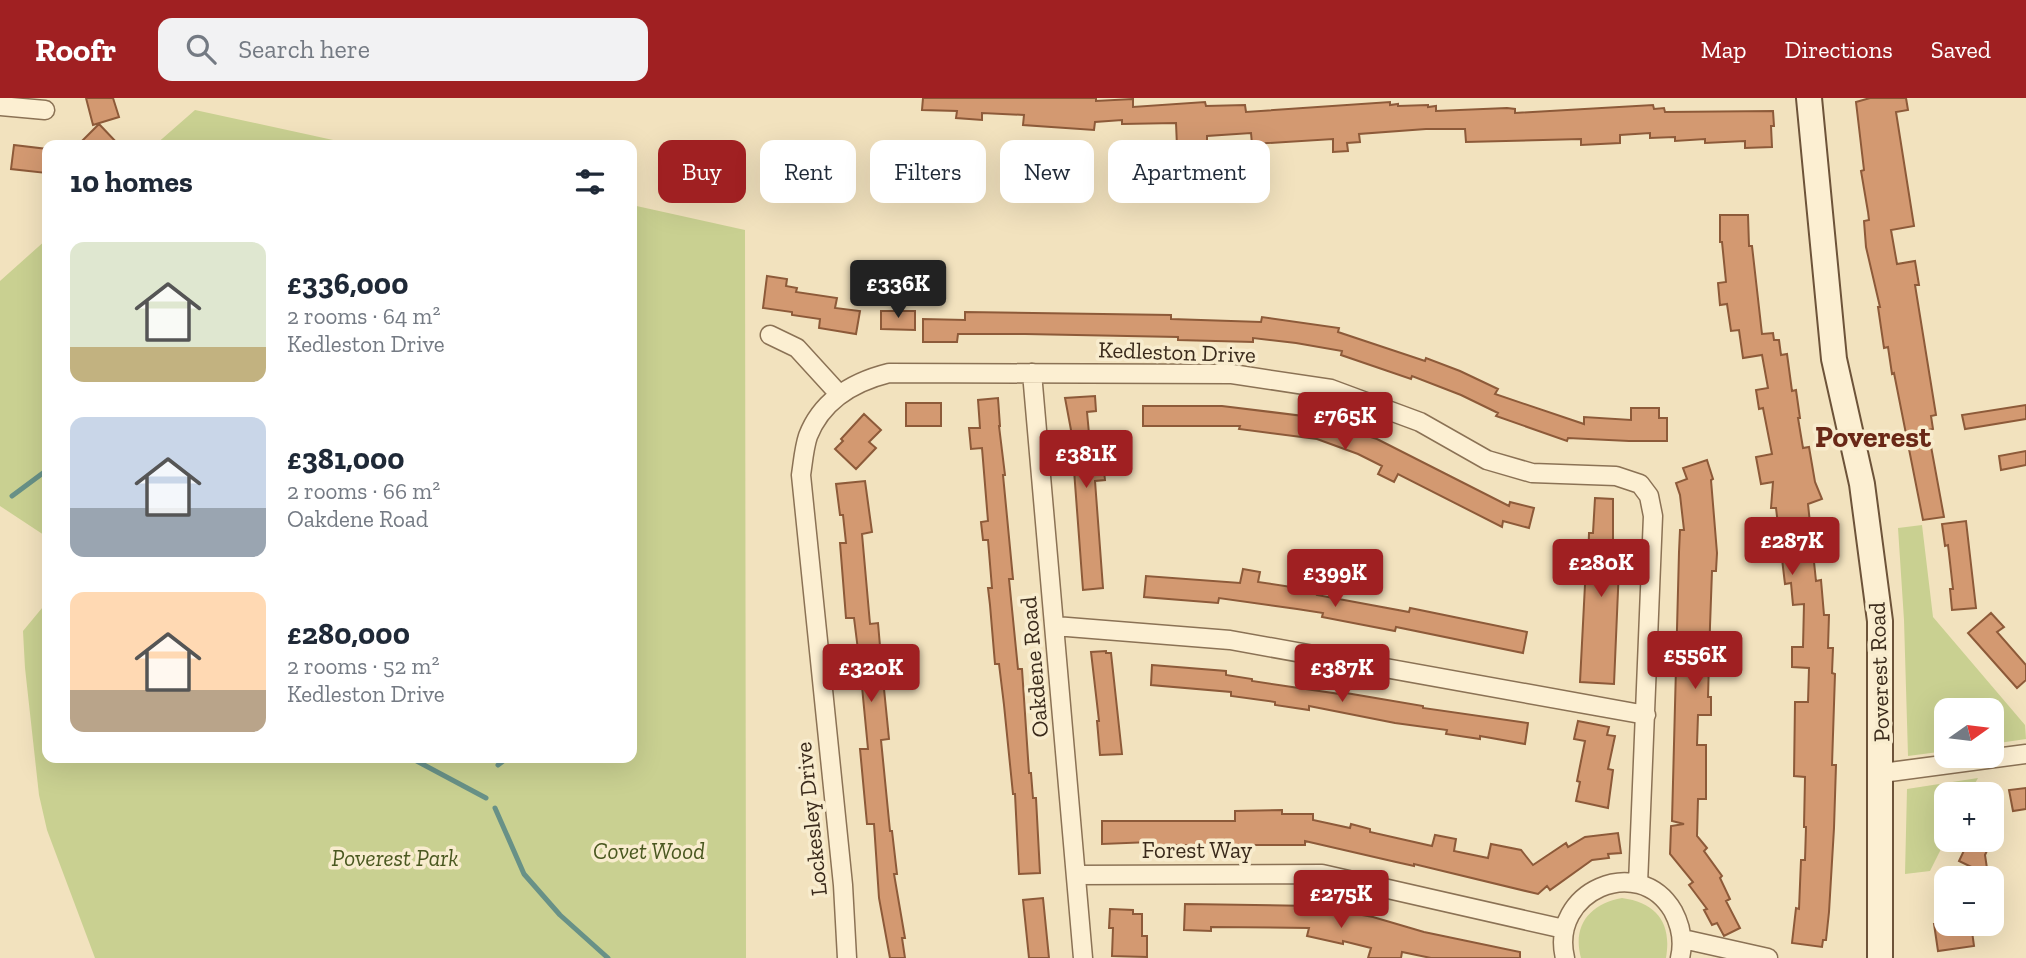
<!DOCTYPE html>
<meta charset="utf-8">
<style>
:root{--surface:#fff;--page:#f2f2f3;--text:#1f2937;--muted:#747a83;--accent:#a02022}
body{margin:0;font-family:"Zilla Slab",serif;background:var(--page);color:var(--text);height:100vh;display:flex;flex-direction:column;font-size:26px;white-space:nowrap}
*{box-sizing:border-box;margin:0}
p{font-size:23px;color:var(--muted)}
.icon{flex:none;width:38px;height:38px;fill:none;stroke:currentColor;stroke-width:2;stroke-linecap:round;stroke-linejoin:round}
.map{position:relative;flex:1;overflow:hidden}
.drawer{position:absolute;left:42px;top:42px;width:595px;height:623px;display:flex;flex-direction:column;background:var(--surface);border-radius:14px;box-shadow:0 7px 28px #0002}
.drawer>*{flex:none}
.top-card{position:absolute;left:658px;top:42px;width:665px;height:63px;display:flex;gap:14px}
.needle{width:46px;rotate:76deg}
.controls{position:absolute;left:1934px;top:600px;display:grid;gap:14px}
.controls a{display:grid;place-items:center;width:70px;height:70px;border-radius:14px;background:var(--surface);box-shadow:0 7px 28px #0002;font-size:35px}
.price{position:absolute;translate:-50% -60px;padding:0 16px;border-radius:7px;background:var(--accent);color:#fff;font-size:23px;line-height:46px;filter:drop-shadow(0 2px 4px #0008)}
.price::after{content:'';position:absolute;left:50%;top:42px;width:21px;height:16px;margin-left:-10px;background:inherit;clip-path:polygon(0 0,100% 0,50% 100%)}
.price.on{background:#222;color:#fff}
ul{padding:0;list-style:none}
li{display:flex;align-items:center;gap:21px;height:175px;padding:0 28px}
li span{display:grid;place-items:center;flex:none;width:196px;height:140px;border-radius:14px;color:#555}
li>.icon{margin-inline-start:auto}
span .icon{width:84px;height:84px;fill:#fffc;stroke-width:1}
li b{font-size:30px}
h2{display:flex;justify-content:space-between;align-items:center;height:84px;padding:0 28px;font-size:30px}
.pill{padding:0 24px;border-radius:14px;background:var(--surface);box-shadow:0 7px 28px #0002;font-size:24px;line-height:63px}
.pill.on{background:var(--accent);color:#fff}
header{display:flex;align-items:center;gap:42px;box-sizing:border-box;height:98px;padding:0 35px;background:var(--accent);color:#fff}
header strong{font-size:33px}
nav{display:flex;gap:38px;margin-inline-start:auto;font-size:24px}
.search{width:490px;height:63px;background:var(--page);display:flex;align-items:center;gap:18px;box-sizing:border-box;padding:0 24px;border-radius:14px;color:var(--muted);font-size:26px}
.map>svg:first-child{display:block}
</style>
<header>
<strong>Roofr</strong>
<div class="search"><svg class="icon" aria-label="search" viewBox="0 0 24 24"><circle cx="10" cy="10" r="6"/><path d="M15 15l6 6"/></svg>Search here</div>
<nav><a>Map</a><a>Directions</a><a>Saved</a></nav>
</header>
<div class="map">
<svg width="2026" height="860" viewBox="0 0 2026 860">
<rect width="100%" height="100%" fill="#f2e2be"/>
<path fill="#c9d091" d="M195 12 356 47H155Z
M632 107 745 132 746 860H95L47 732 39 697 25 570 23 533 47 504V660H632Z
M47 141V439L0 408V183Z
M1922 427 1933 519 2025 627 2026 641 1992 646V612H1946V653L1908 658 1904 522 1898 430Z
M1978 680 1969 696H1946V741L1930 773 1905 776 1907 691Z
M1622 800C1657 805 1672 825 1666 860H1581C1572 827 1590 806 1622 800Z"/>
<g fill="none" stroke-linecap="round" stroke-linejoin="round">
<path stroke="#689187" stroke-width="5" d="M12 398 47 372
M411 660 486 700
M486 660 487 662
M498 667 507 660
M495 710 524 776 560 817 608 860"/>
</g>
<path fill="#d39971" stroke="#8d5a39" stroke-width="2" d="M86 0H113L119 19 93 27Z
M923 0H1096V3L1133 1V9L1205 4 1206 8 1245 7 1246 14 1390 4V7L1398 6V8L1428 7V9L1436 8V13L1507 10 1515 11V15L1653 7 1654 11 1664 10 1665 14 1773 13 1774 28H1771L1772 49 1745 50V43L1705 45V41L1675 43V39L1650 40V35L1620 37V45L1581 47V41L1466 44 1465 31H1426L1359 36 1360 44 1347 45 1348 53 1333 54V41L1252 46 1251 35 1207 38V47L1177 48 1176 25 1122 26V22L1095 24 1094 32 1023 27 1024 17 982 15V22L956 20 957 13 922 12Z
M1870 0H1906L1908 12 1896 14 1914 128 1891 132 1897 166 1915 163 1919 187H1915L1936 317 1931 318 1933 331 1928 332 1944 419 1923 422 1894 275 1892 276 1888 249 1884 250 1878 209H1880L1866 149 1864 123 1869 122 1868 114 1861 73 1864 72 1856 4Z
M99 26 119 47H78Z
M14 47 47 51 46 75 11 71Z
M1720 117H1748L1749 148H1752L1762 236 1773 235 1774 242H1779L1781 257 1787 256 1792 293 1796 292 1800 320H1798L1803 350 1809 349 1815 384 1822 401 1808 406 1816 483 1821 482 1824 517H1829L1828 550H1833L1832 575 1835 576 1832 667H1836L1834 730 1829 814 1826 842H1823L1822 849 1792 845 1796 810 1799 811 1801 762H1805L1806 729H1804L1805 679 1794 678 1795 604H1808L1809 570 1792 569V549H1803L1804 506 1793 507 1791 485 1785 486 1776 410H1771L1773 384 1761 386 1756 359 1772 356 1763 310 1759 311 1756 292 1768 290 1762 257 1743 260 1739 232 1731 233 1727 206 1720 207 1718 185 1726 184 1722 144H1720Z
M767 178 787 181 786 188 797 190 796 194 837 200 835 210 860 213 856 236 819 230 820 221 792 217V214L763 210Z
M881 213H915V232L881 231Z
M965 214 1171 217V221L1261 224 1262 219 1339 230 1338 234 1425 263 1426 260 1460 273 1498 291 1495 296 1584 326V319L1631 322V310H1659V320H1667V343H1629L1568 340 1567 343 1496 318 1498 315 1461 297 1412 278 1411 281 1341 257 1342 253 1296 245 1253 240V244L1178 242V239L1025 236H958L957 244H923V221L965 222Z
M1095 298 1096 313 1087 314 1091 357 1102 356 1105 382 1095 383 1103 490 1083 492 1071 332 1065 300Z
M998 300 1000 328H999L1005 377H1003L1013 481H1009L1018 571H1022L1029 675H1031L1033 700H1036L1040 775 1019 776 1015 696H1013L1004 607 999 566H995L990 507 988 490H992L988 442H983L981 424 988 423 982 350 971 351 969 330H980L978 302Z
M906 305H941V328H906Z
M2026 307V321L1965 331 1962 317Z
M1143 308H1222L1320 320 1346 330 1345 331 1377 341 1509 408 1510 404 1534 410 1529 430 1503 423 1502 429 1398 376 1394 384 1378 376 1382 368 1358 356 1317 341 1239 331 1240 328H1143Z
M864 316 881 332 869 344 876 350 856 371 835 351 843 343 841 341Z
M2026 353V367L2001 372 1999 358Z
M1707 362 1713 381 1711 382 1717 455 1716 473H1712L1710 528 1708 599H1711V617H1698L1697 647H1706V701H1698L1697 738 1707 750 1704 753 1722 778 1720 780 1730 801 1726 803 1740 830 1724 838 1717 825 1712 827 1704 812 1707 811 1689 787 1693 784 1670 756 1671 728 1684 726 1672 723 1679 454 1680 432H1684L1680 397 1676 385 1687 381 1683 370Z
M865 383 872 434 862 436 870 526 878 525 882 571 889 641 881 642 890 733H892L897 776H894L905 840H902L905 860H890L879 800 874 726H867L860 651H868L860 568 854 520H846L840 445H846L843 417H840L836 386Z
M1595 400 1613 401V446H1620L1614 586 1580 584 1586 467H1588L1589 435H1593Z
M1966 423 1976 510 1952 512 1950 491H1953L1948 447 1945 448 1942 426Z
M1243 471 1260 474 1258 484 1318 493 1317 497 1409 514 1410 510 1527 534 1523 555 1396 529 1395 533 1322 519 1323 515 1297 511 1219 500 1218 505 1144 499 1146 478 1240 485Z
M1991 515 2004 529 1997 534 2026 567V582L2017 590 1968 535Z
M1106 553V555H1111L1122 656 1100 657 1097 623H1099L1091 554Z
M1152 567 1226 573V577L1252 581V583L1340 596V594L1423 608V610L1528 625 1525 646 1480 638V641L1446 636 1447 632 1395 625 1309 608V612L1275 607V604L1231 598V594L1151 587Z
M1578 623 1609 629 1607 637 1615 638 1608 671 1613 672 1608 710 1576 703 1580 684 1577 683 1585 643 1574 641Z
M2026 690V711L2013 713 2009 692Z
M1282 712V716H1313V722L1350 730 1351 726 1370 731V734L1432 748 1435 737 1456 741 1454 753 1488 760 1491 746 1521 752 1533 767 1566 745 1568 749 1585 739 1618 735 1621 755 1608 756 1609 760 1592 762 1550 792 1547 788 1538 796 1414 766V768L1396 764 1305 743V747H1151V744L1102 746V723H1235V713Z
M1969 742H1992L1985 757 1988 777 1959 763Z
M1043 800 1049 860H1029L1023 802Z
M1185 806 1313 808 1373 819 1424 834 1520 854V860H1431L1402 854 1401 860H1368L1371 850 1343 843V846L1307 838 1309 830 1211 829V833L1184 832Z
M1110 811 1133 812V816H1142V838H1147V859L1112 858 1113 830H1109Z
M1934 826H1971L1974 848 1938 853Z"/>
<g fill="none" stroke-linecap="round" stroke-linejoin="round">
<g stroke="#8b7255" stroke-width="21">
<path id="street" d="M0 8 45 12
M770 237 797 250 839 296
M1032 275 1083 860
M1055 528 1230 542 1646 617
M1882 675 2026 656
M1076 777 1322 776 1564 831
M1683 841 1768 860
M847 860 843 787 801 377C803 364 804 350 808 338 822 302 853 284 889 275L1232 276 1331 291 1420 324 1487 362 1532 375 1616 378 1640 386 1649 398 1653 418 1638 786
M1565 860C1549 794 1638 754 1673 813 1681 828 1684 843 1680 860"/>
</g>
<g stroke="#6d5339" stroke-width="28">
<path id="secondary" d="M1809 0 1834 261 1862 386 1880 523V860"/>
</g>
<use href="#street" stroke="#fcefd2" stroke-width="18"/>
<use href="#secondary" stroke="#fcefd2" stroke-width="24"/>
</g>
<g text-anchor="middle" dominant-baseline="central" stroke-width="7" stroke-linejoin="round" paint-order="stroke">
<g font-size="23" fill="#3a2a1b" stroke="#f8ecce">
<text transform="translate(1177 254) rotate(2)">Kedleston Drive</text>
<text transform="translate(1034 569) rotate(-95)">Oakdene Road</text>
<text transform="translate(1879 574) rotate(-92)">Poverest Road</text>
<text transform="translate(811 721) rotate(-96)">Lockesley Drive</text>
<text x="1197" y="752">Forest Way</text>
</g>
<g font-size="23" font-style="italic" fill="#4a5820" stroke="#f8ecce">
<text x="649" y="753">Covet Wood</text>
<text x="395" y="760">Poverest Park</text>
</g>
<g font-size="30" font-weight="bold" fill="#6a2817" stroke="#f8ecce">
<text x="1873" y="339">Poverest</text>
</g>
</g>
</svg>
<div class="controls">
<a><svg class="needle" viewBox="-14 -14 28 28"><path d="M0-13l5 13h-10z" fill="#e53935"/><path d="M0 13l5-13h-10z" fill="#747a83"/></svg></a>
<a>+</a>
<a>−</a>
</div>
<b class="price on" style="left:898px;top:222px">£336K</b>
<b class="price" style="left:1345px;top:354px">£765K</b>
<b class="price" style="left:1086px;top:392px">£381K</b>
<b class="price" style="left:1792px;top:479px">£287K</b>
<b class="price" style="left:1601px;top:501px">£280K</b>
<b class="price" style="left:1335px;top:511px">£399K</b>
<b class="price" style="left:1695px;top:593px">£556K</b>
<b class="price" style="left:871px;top:606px">£320K</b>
<b class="price" style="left:1342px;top:606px">£387K</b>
<b class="price" style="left:1341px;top:832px">£275K</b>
<div class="top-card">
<a class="pill on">Buy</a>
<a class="pill">Rent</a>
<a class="pill">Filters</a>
<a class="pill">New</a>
<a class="pill">Apartment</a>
</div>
<section class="drawer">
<h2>10 homes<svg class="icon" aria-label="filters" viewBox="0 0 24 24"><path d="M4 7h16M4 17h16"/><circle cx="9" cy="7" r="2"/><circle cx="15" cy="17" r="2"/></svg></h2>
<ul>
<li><span style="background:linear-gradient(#dfe7d0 75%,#c2b280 0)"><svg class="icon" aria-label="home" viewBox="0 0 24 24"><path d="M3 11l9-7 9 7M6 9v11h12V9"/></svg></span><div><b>£336,000</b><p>2 rooms · 64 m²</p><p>Kedleston Drive</p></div></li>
<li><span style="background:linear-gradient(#c9d6e8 65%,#9aa5b1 0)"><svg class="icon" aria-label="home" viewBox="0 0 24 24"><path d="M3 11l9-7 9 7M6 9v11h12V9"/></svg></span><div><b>£381,000</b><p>2 rooms · 66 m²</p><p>Oakdene Road</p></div></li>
<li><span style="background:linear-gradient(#ffd9b3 70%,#b9a48a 0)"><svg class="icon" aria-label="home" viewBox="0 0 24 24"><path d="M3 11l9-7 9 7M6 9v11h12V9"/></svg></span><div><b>£280,000</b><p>2 rooms · 52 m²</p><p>Kedleston Drive</p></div></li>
</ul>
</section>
</div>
